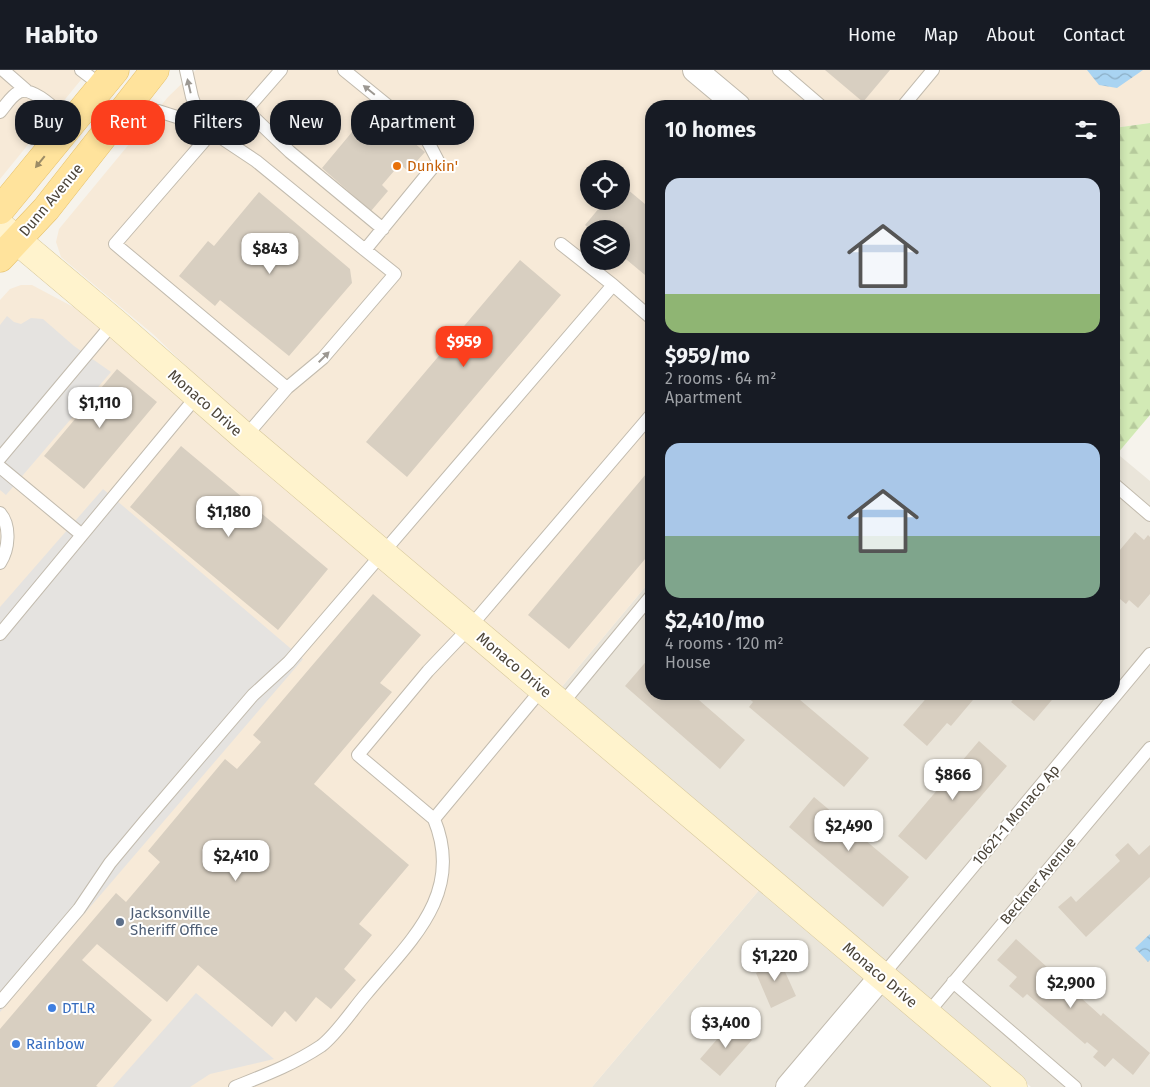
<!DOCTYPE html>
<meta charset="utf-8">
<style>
:root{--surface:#171b24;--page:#242831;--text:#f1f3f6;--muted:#9ea1a6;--line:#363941;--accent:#fc3f1d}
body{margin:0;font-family:"Fira Sans",sans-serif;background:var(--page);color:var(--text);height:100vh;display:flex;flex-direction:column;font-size:19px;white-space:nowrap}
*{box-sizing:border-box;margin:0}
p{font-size:16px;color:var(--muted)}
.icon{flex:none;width:28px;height:28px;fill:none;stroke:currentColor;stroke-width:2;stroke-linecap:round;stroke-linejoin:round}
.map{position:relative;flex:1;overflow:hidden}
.details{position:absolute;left:645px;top:30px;width:475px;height:600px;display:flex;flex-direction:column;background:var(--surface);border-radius:20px;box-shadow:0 2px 8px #0003}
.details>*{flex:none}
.guide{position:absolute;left:15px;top:30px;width:475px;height:45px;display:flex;gap:10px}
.fabs{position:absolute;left:580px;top:90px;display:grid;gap:10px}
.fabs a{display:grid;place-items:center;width:50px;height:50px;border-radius:50%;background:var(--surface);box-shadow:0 2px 8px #0003;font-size:25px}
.price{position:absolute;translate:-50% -42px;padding:0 11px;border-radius:10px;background:#fff;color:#222;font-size:16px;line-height:32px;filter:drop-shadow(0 1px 2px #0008)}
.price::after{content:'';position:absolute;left:50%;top:30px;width:15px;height:11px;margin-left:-8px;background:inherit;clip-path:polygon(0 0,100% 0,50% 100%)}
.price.active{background:var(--accent);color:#fff}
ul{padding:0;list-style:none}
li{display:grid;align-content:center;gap:10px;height:265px;padding:0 20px}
li span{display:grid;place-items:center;height:155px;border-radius:15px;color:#555}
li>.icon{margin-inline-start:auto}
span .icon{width:90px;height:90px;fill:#fffc;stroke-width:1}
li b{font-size:21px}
h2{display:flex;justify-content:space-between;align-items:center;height:60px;padding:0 20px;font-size:21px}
.tag{padding:0 18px;border-radius:20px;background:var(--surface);box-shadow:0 2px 8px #0003;font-size:18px;line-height:45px}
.tag.active{background:var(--accent);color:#fff}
header{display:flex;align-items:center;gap:30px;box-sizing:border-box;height:70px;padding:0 25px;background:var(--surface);border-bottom:1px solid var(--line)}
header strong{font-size:24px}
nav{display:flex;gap:28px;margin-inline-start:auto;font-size:18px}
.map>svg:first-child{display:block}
</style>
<header>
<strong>Habito</strong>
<nav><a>Home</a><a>Map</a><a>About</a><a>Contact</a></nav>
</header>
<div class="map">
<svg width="1150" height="1017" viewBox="0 0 1150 1017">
<defs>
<pattern id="forest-firs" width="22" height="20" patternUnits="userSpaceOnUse" patternTransform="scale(1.25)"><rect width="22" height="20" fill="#d2eab5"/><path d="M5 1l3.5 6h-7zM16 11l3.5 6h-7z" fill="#b6ca9c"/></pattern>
<pattern id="water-waves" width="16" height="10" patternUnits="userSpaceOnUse" patternTransform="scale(1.25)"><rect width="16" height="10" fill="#a9d4f2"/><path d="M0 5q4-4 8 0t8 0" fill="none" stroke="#8caec5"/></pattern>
</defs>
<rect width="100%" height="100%" fill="#f6f3ec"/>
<path fill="#eae5da" d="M1114 381 1150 411V1017H1031L560 619 651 510V624H1114Z
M760 819 993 1017H592Z"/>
<path fill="#f7ead8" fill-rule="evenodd" d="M0 0H89L0 109Z
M196 0H1150V53L1114 58V36H651V510L560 619 218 327 154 265 61 187 56 172 59 159 168 27ZM589 99H621V131H589ZM589 159H621V191H589Z
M21 215H32L79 240 760 819 592 1017H0V230L10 219Z"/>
<path fill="url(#forest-firs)" d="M1150 53V345L1117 384 1114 381V58Z"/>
<path fill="#e5e3e0" d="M7 246 14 252 21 254 31 248 43 249 74 276 111 302 6 425 0 420V255Z
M103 419 303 589 0 942V537Z
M196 923 274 989 210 1004 190 1017H113Z"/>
<path fill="url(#water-waves)" d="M1087 0H1143L1117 18 1099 15Z
M1150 864V890L1148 892 1135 878Z"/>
<path fill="#d8cfc1" d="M825 0H890L863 32Z
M372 38 425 82 408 101 400 94 382 115 388 121 371 141 322 98Z
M621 114 651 139V210L621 185V159H590L585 155 605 131H621Z
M259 122 350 199 352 213 289 286 220 230 215 236 179 206 208 171 214 176Z
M520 190 561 225 407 407 366 372Z
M117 299 157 332 84 419 44 386Z
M181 376 328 499 278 560 130 437Z
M651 398V482L569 579 528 545Z
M1135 462 1144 470 1148 465 1150 467V524L1138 538 1129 530 1126 534 1114 524V487Z
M373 524 421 565 380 613 392 622 314 714 409 795 359 854 372 865 344 899 356 910 331 939 316 927 296 952 285 941 272 957 198 895 167 932 97 874 82 890 152 950 96 1016 98 1017H0V959L116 823 126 832 160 792 148 781 225 689 237 699 261 672 253 665Z
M650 587 651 624H692L745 670 720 699 625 616Z
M744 624H793L869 688 844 717 749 637 753 632Z
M930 624H978L951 656 947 653 927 676 903 655Z
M1018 624H1057L1034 651 1011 632Z
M979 671 1007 696 926 790 898 766Z
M814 727 909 807 883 837 789 757Z
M1128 773 1139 785 1150 775V807L1086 867 1058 837 1071 826 1076 832 1120 791 1115 785Z
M1016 869 1101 946 1103 943 1150 983 1133 1005 1113 988 1105 997 1093 987 1098 981 1087 972 1085 974 1027 924 1023 928 1009 916 1017 907 997 890Z
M777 884 796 926 771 938 756 903 767 898 763 890Z
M732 952 752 970 720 1006 700 989Z"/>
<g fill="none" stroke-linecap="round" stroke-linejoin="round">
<g stroke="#c2bbae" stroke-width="14">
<path id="lane" d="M3 0 26 20
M81 0 102 16
M281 0 246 40 212 62 115 174 287 318
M779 0 821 36
M903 36 933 0
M127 38 158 41 202 55 192 27 186 0
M246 40 290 82 383 159
M0 42C5 36 12 25 19 22 33 15 60 44 71 53
M202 55 256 91 365 180 438 91 425 66 344 0
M561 174 613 215
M245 367 287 318 323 288 395 204 365 180
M0 388 114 252
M0 397 82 465
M1114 414 1150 445
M0 443C11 456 9 479 0 493
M0 564 197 326
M561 635 651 526
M434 749 358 685 428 601 469 558 651 345
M882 906 1150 584
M953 912 1075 1017
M0 932 79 839 110 793 145 751 253 625 289 592 613 215 651 248
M927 944 1150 678
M235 1017C265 1005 294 994 321 976 336 965 353 939 366 924 410 871 465 824 434 749L542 619"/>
</g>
<g stroke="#c2bbae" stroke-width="26">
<path id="street" d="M695 0 738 36
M788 1017 882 906"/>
</g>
<g stroke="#d6c79b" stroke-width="29">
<path id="secondary" d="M0 156 114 252 245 367 1013 1017"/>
</g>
<g stroke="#e6c16a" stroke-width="29">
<path id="primary" d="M0 140 115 0
M0 188 46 139 155 0"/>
</g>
<use href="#lane" stroke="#fff" stroke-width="12"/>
<use href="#street" stroke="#fff" stroke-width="24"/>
<use href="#secondary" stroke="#fff3cd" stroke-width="28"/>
<use href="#primary" stroke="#ffe39c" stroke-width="28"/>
</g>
<defs><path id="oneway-solid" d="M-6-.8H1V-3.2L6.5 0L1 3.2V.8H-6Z" transform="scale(1.25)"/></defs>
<g fill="#9c9892">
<use href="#oneway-solid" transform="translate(189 16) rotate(-103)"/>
<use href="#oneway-solid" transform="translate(369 20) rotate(-141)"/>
<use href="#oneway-solid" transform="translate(324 287) rotate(-45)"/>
</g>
<use fill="#9c8c66" href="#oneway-solid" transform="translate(40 92) rotate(129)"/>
<circle fill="#e8710a" stroke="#fff" stroke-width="2" cx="397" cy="96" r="5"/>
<circle fill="#5c6f8a" stroke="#fff" stroke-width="2" cx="120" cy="852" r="5"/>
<g fill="#3f7fe0" stroke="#fff" stroke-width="2">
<circle cx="52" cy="938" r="5"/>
<circle cx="16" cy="974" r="5"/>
</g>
<g text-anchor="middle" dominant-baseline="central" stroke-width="4" stroke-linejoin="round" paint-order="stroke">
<g font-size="15" fill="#c56008" stroke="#fff" text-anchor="start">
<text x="407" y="96">Dunkin'</text>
</g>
<g font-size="15" fill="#4b4439" stroke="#fff">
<text transform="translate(51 130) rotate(-50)">Dunn Avenue</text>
<text transform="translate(205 333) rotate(41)">Monaco Drive</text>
<text transform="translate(514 595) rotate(40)">Monaco Drive</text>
<text transform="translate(1016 745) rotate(-50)">10621-1 Monaco Ap</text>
<text transform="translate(1038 811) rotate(-50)">Beckner Avenue</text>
<text transform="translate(880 905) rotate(40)">Monaco Drive</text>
</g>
<g font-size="15" fill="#4e5e75" stroke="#fff" text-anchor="start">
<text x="130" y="843">Jacksonville<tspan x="130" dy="17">Sheriff Office</tspan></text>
</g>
<g font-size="15" fill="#366cbe" stroke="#fff" text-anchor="start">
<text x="62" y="938">DTLR</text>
<text x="26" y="974">Rainbow</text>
</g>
</g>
</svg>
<div class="fabs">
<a><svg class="icon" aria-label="locate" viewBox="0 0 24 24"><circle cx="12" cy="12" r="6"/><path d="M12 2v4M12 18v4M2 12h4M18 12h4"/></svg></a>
<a><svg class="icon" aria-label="layers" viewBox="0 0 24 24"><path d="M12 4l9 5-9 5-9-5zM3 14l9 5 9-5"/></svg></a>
</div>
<b class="price" style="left:270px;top:205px">$843</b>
<b class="price active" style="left:464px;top:298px">$959</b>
<b class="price" style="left:100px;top:359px">$1,110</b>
<b class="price" style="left:229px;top:468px">$1,180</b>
<b class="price" style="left:953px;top:731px">$866</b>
<b class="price" style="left:849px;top:782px">$2,490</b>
<b class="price" style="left:236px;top:812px">$2,410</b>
<b class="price" style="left:775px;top:912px">$1,220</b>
<b class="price" style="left:1071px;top:939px">$2,900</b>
<b class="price" style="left:726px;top:979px">$3,400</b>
<div class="guide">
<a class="tag">Buy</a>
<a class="tag active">Rent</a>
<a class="tag">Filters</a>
<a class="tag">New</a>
<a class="tag">Apartment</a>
</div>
<section class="details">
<h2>10 homes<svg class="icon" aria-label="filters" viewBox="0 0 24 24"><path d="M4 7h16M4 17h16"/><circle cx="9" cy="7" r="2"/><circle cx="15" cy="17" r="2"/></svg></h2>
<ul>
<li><span style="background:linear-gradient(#c9d6e8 75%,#8fb573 0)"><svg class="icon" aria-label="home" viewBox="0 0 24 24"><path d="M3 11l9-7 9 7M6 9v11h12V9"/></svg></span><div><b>$959/mo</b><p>2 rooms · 64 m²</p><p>Apartment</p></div></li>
<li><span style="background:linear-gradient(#a9c7e8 60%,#7fa58c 0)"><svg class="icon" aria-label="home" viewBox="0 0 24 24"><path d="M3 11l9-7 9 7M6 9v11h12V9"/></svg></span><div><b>$2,410/mo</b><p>4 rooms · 120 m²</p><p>House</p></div></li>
</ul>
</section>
</div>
